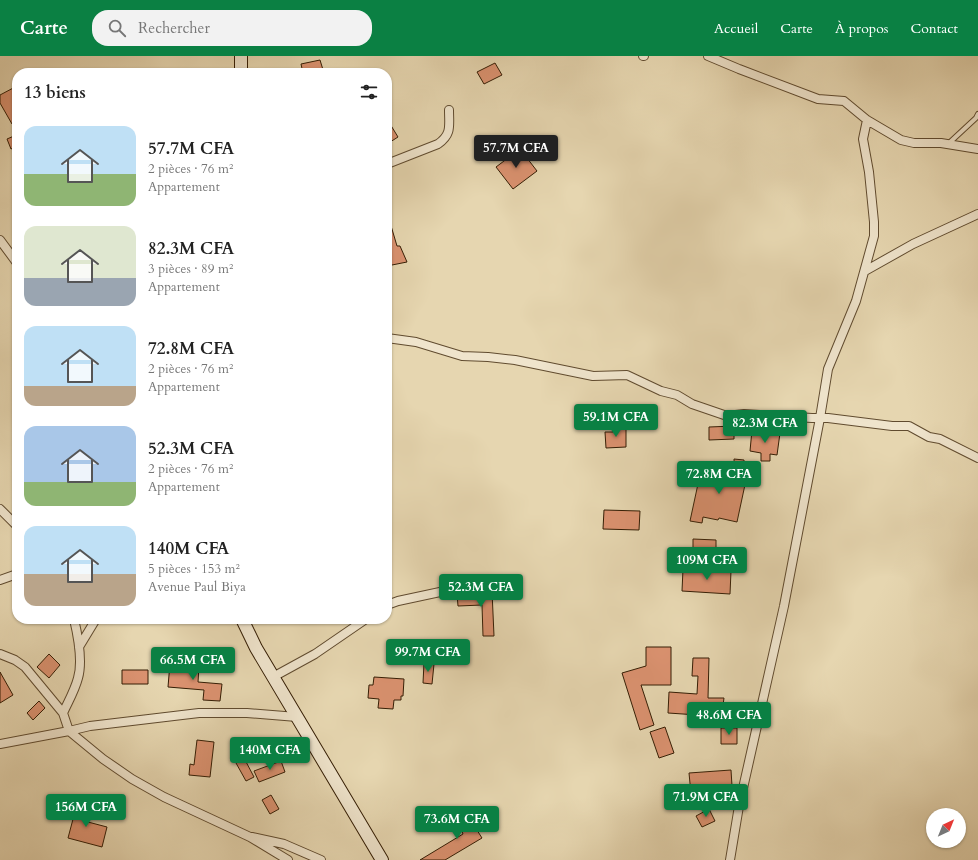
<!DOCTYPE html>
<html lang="fr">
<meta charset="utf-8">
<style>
:root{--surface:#fff;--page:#f2f2f2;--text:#222;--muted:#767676;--accent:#0b8043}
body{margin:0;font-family:Cardo,serif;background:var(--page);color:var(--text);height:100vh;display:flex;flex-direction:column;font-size:15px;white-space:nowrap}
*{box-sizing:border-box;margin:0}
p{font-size:13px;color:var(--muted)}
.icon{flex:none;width:22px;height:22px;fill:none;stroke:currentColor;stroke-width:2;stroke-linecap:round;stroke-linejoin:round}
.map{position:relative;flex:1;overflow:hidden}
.details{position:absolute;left:12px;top:12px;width:380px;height:556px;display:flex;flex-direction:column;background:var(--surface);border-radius:16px;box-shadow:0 1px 3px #0004}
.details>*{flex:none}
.needle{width:26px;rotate:43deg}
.controls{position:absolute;left:926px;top:752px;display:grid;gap:8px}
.controls a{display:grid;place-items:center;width:40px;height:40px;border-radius:50%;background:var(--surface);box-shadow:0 1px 3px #0004;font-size:20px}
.price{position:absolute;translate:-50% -34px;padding:0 9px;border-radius:4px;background:var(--accent);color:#fff;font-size:13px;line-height:26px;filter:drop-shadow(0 1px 2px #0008)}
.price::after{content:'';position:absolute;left:50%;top:24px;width:12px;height:9px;margin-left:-6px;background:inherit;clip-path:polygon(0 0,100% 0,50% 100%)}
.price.current{background:#222;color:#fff}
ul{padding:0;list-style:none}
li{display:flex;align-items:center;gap:12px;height:100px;padding:0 12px}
li span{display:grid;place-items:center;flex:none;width:112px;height:80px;border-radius:12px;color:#555}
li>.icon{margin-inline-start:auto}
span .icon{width:48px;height:48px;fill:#fffc;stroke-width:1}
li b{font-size:17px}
h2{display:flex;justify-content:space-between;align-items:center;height:48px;padding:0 12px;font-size:17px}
header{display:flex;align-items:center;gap:24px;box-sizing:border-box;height:56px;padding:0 20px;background:var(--accent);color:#fff}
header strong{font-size:19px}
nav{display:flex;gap:22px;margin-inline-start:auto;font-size:14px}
.search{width:280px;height:36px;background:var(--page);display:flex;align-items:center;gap:10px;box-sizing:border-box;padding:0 14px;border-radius:16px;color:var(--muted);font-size:15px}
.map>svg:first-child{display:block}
</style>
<header>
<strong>Carte</strong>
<div class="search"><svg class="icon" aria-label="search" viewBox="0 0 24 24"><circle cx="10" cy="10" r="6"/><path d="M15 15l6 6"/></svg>Rechercher</div>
<nav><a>Accueil</a><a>Carte</a><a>À propos</a><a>Contact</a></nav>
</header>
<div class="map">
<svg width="978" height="804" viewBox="0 0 978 804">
<rect width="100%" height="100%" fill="#e6d6b0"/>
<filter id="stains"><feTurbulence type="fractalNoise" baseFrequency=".005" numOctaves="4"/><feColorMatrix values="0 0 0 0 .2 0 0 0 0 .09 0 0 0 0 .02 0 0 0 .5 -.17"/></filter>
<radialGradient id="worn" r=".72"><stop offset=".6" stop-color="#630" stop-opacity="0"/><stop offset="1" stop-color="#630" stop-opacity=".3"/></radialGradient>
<path fill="#db9270" stroke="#341d04" d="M320 4 324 17H303L301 8Z
M495 7 502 19 484 28 477 16Z
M17 30V65L12 68 0 47V39Z
M387 63 398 81 387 88Z
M14 80 17 90 11 93 7 83Z
M520 93 537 115 513 133 496 111Z
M389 163 397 190H400L407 206 387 210V164Z
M734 370V383L709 384V371Z
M613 372H626V391L606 392 605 376H613Z
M752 374 780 377 777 399 770 398V405H761V397L750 395Z
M734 403 744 404V423L746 424 737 466 719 462 718 464 703 461 702 467 690 465 701 414 735 423Z
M604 454 640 455 639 474 603 473Z
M693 483 716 484V495L693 494Z
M683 513 731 515 730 538 682 535Z
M492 535 494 580H483L482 549 458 550 457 538 469 536Z
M646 591H671V629H641L654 669 640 674 622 617 646 610Z
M49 598 60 609 49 622 37 611Z
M693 602H709L708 642H724L722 656H724L723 671 714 670 713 660 668 657 669 636 697 638 698 620H692Z
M170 607 199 610 198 626 222 628 220 645 203 644 204 634 168 631Z
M424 607 434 608 432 628 423 627Z
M122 614H148V628H122Z
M0 616 13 639 0 647Z
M374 621 404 623 403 640H401V644H394L393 653 378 652 379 643 368 642 369 629H373Z
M39 645 45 652 33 664 27 657Z
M665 671 674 697 659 702 650 676Z
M721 672H737V688H721Z
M197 684 214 686 210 721 189 719 190 708 194 709Z
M244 702 254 721 246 725 236 707Z
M281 705 285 716 259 726 254 715Z
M731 714 733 746 692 748 689 717Z
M271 739 279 753 270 758 262 744Z
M77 748 92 752 88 766 107 771 102 791 68 782Z
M463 752 471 773 475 771 482 782 445 804H420L463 778 454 756Z
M709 753 715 765 702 771 696 760Z"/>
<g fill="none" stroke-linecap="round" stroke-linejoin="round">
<g stroke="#604b2f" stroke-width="6">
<path id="service" d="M948 88 976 62 978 58"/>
</g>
<g stroke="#604b2f" stroke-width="10">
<path id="minor" d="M643 0H644
M708 0 739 13 818 43 844 45 867 64 901 84 914 87H941L978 93
M387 108 438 88C452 78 449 70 449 54
M0 184 17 207
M865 215 913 188 978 158
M387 282 416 286 462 300 488 301 515 304 593 320 627 319 661 335 677 339 692 348 727 360 744 358 812 362H828L892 370H909L929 381 940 383 978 402
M0 453 17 470
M0 524 17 518
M387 549 398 545 496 524
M79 591 96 563
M0 598 15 604 25 611 63 657 69 675 103 703 132 723 164 741 250 781 288 804
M273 621 315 598 366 563
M63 657C68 646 75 634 78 622 83 605 78 580 74 563
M0 688 69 675 90 670 199 657H247L297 661
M252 781 284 788 321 804
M730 804 739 750 784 550 820 362 828 313 856 245 874 180V166L869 116 863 83 867 64"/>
</g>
<g stroke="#341d04" stroke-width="14">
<path id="secondary" d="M241 17V0
M242 563 256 592 382 804"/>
</g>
<use href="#service" stroke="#efe4cc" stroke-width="4"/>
<use href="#minor" stroke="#efe4cc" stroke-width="8"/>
<use href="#secondary" stroke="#efe4cc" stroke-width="12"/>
</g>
<rect width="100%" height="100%" filter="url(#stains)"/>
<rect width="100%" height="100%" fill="url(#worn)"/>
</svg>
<div class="controls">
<a><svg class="needle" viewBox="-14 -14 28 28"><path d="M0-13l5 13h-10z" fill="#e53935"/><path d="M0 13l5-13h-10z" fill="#767676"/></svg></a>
</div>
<b class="price current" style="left:516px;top:113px">57.7M CFA</b>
<b class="price" style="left:616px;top:382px">59.1M CFA</b>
<b class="price" style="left:765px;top:388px">82.3M CFA</b>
<b class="price" style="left:719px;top:439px">72.8M CFA</b>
<b class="price" style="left:707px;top:525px">109M CFA</b>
<b class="price" style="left:481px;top:552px">52.3M CFA</b>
<b class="price" style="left:428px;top:617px">99.7M CFA</b>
<b class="price" style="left:193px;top:625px">66.5M CFA</b>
<b class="price" style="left:729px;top:680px">48.6M CFA</b>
<b class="price" style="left:270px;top:715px">140M CFA</b>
<b class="price" style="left:706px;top:762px">71.9M CFA</b>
<b class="price" style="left:86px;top:772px">156M CFA</b>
<b class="price" style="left:457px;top:784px">73.6M CFA</b>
<section class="details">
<h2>13 biens<svg class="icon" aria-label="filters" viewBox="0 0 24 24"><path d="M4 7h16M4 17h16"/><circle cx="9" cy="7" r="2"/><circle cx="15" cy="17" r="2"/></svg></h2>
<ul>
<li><span style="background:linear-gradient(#bfe0f5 60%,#8fb573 0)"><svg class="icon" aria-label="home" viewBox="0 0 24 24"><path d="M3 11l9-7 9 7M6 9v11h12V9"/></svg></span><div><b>57.7M CFA</b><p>2 pièces · 76 m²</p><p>Appartement</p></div></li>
<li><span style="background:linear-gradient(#dfe7d0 65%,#9aa5b1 0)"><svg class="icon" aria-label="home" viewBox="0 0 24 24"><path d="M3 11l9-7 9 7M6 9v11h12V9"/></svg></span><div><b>82.3M CFA</b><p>3 pièces · 89 m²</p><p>Appartement</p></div></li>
<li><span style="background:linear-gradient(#bfe0f5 75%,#b9a48a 0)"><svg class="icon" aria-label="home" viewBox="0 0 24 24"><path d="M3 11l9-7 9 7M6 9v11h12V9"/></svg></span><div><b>72.8M CFA</b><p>2 pièces · 76 m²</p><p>Appartement</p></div></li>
<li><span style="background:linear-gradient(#a9c7e8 70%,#8fb573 0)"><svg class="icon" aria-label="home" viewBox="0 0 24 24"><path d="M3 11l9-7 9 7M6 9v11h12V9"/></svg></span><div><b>52.3M CFA</b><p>2 pièces · 76 m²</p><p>Appartement</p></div></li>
<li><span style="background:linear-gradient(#bfe0f5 60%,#b9a48a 0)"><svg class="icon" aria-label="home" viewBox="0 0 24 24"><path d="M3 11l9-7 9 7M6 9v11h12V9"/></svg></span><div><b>140M CFA</b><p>5 pièces · 153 m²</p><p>Avenue Paul Biya</p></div></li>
</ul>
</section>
</div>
